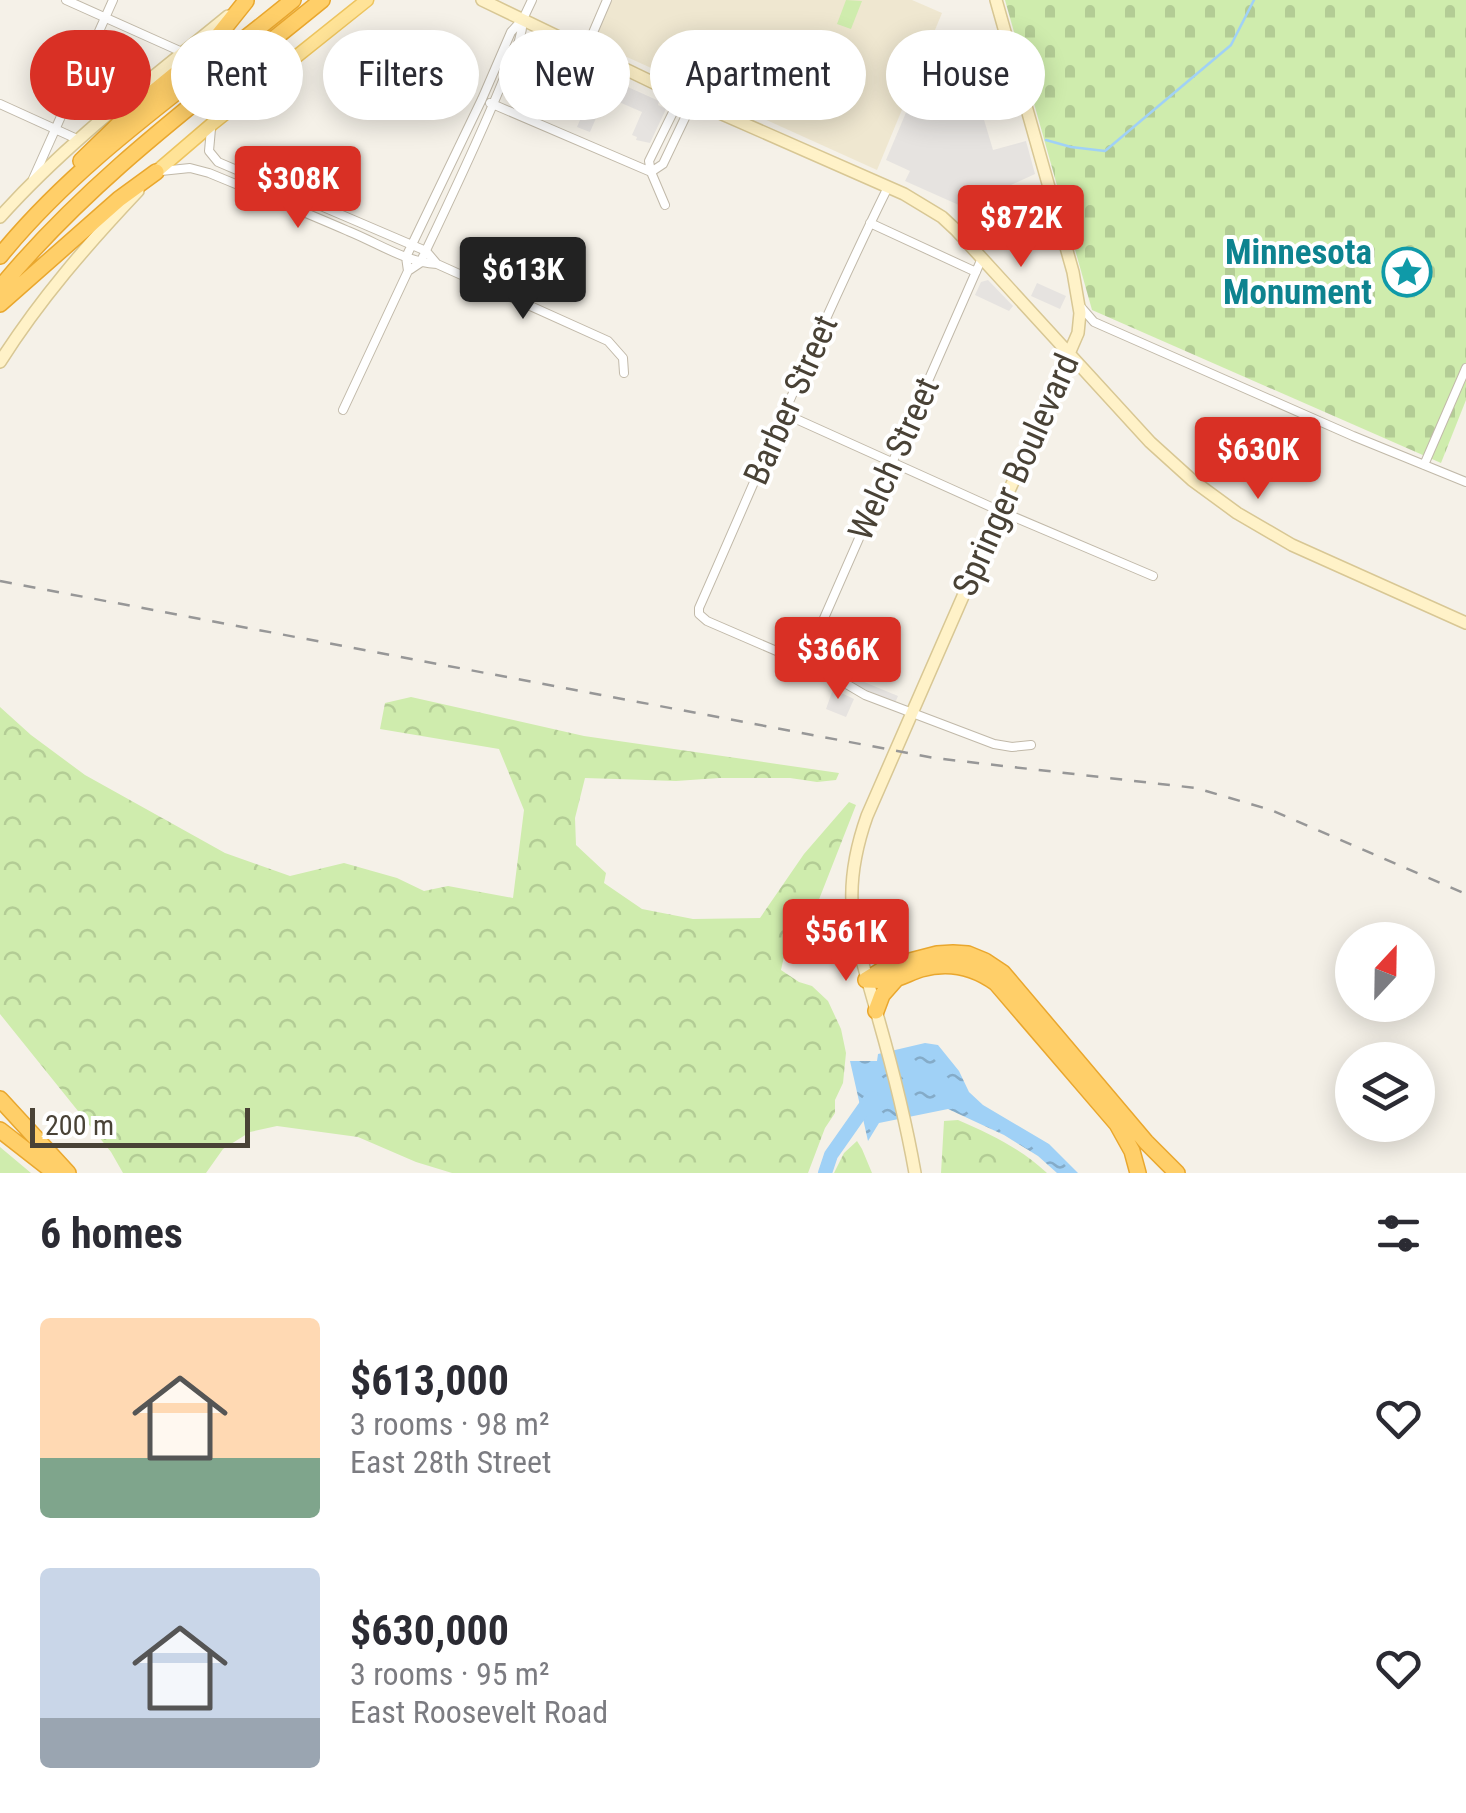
<!DOCTYPE html>
<meta charset="utf-8">
<style>
:root{--surface:#fff;--page:#f7f7f7;--text:#2b2b33;--muted:#7c7c81;--accent:#d93025}
body{margin:0;font-family:"Roboto Condensed",sans-serif;background:var(--page);color:var(--text);height:100vh;display:flex;flex-direction:column;font-size:38px;white-space:nowrap}
*{box-sizing:border-box;margin:0}
p{font-size:32px;color:var(--muted)}
.icon{flex:none;width:55px;height:55px;fill:none;stroke:currentColor;stroke-width:2;stroke-linecap:round;stroke-linejoin:round}
.map{position:relative;height:1173px;overflow:hidden}
.drawer{display:flex;flex-direction:column;background:var(--surface);flex:1}
.drawer>*{flex:none}
.guide{position:absolute;left:30px;top:30px;width:1408px;height:90px;display:flex;gap:20px}
.needle{width:65px;rotate:22deg}
.buttons{position:absolute;left:1335px;top:922px;display:grid;gap:20px}
.buttons a{display:grid;place-items:center;width:100px;height:100px;border-radius:50%;background:var(--surface);box-shadow:0 5px 25px #0003;font-size:50px}
.scale{position:absolute;left:30px;bottom:25px;width:220px;box-sizing:border-box;padding-left:10px;border:5px solid #494236;border-top:0;font-size:28px;line-height:35px;white-space:nowrap;color:#494236;-webkit-text-stroke:8px #fff;paint-order:stroke}
.price{position:absolute;translate:-50% -85px;padding:0 22px;border-radius:10px;background:var(--accent);color:#fff;font-size:32px;line-height:65px;filter:drop-shadow(0 2px 5px #0008)}
.price::after{content:'';position:absolute;left:50%;top:60px;width:30px;height:22px;margin-left:-15px;background:inherit;clip-path:polygon(0 0,100% 0,50% 100%)}
.price.current{background:#222;color:#fff}
ul{padding:0;list-style:none}
li{display:flex;align-items:center;gap:30px;height:250px;padding:0 40px}
li span{display:grid;place-items:center;flex:none;width:280px;height:200px;border-radius:10px;color:#555}
li>.icon{margin-inline-start:auto}
span .icon{width:120px;height:120px;fill:#fffc;stroke-width:1}
li b{font-size:42px}
h2{display:flex;justify-content:space-between;align-items:center;height:120px;padding:0 40px;font-size:42px}
.tag{padding:0 35px;border-radius:45px;background:var(--surface);box-shadow:0 5px 25px #0003;font-size:35px;line-height:90px}
.tag.current{background:var(--accent);color:#fff}
.map>svg:first-child{display:block}
</style>
<div class="map">
<svg width="1466" height="1173" viewBox="0 0 1466 1173">
<defs>
<pattern id="forest-crowns" width="20" height="18" patternUnits="userSpaceOnUse" patternTransform="scale(2.5)"><rect width="20" height="18" fill="#cfecad"/><path d="M2 6a3 3 0 1 1 6 0M12 15a3 3 0 1 1 6 0" fill="none" stroke="#b3cc95"/></pattern>
<pattern id="cemetery-stones" width="16" height="16" patternUnits="userSpaceOnUse" patternTransform="scale(2.5)"><rect width="16" height="16" fill="#cfecad"/><path d="M2 7V4a2 2 0 0 1 4 0v3zM10 15v-3a2 2 0 0 1 4 0v3z" fill="#b3cc95"/></pattern>
<pattern id="water-ripples" width="26" height="14" patternUnits="userSpaceOnUse" patternTransform="scale(2.5)"><rect width="26" height="14" fill="#a0d1f6"/><path d="M2 4q2-2 4 0t4 0M15 11q2-2 4 0t4 0" fill="none" stroke="#84abc8"/></pattern>
</defs>
<rect width="100%" height="100%" fill="#f5f1e8"/>
<path fill="#efe7d0" d="M612 0H912L942 13 877 170 598 44 594 41Z"/>
<path fill="url(#forest-crowns)" d="M411 697 584 736 839 773 836 780 817 782 790 778H719L676 781 585 778 575 818 576 845 606 873 604 883 642 909 693 919 760 918 804 854 849 802 856 805 809 925 785 952 781 970 799 982 812 986 828 1001 841 1029 846 1053 843 1083 835 1100V1113L825 1128 808 1173H452L416 1162 358 1137 277 1126 250 1132 223 1149 206 1173H123L111 1152 0 1014V707L31 735 85 775 225 853 290 876 344 863 397 878 424 891 448 886 513 898 524 810 499 749 380 729 385 703Z
M958 1120C991 1134 1021 1149 1047 1173H941L944 1121Z
M857 1141 862 1149 872 1173H834L844 1153Z
M0 1147 31 1173H0Z"/>
<path fill="url(#cemetery-stones)" d="M1005 0H1466V400L1441 463 1092 310Z"/>
<path fill="#cfecad" d="M846 0 862 1 851 29 837 24Z"/>
<path fill="#e6e3e0" d="M536 54 593 78 584 98 527 74 531 66 523 63 525 56 533 59Z
M619 83 659 101 658 105 666 109 650 143 636 140 637 137 632 135 642 112 612 99Z
M918 84 967 105 971 99 987 106 988 110 982 113 993 150 1026 141 1035 174 976 201 970 210 905 181 910 171 886 160Z
M593 90 606 95 590 132 577 127Z
M988 280 1013 306 1009 311 975 295 981 282Z
M1037 283 1066 296 1060 309 1031 296Z
M840 672 898 696 895 703 838 677Z
M833 689 854 699 846 717 826 709Z"/>
<path fill="url(#water-ripples)" d="M925 1043 938 1045 959 1071 969 1092 983 1105 1049 1144 1078 1173H1057L1038 1156 1004 1135 948 1109 879 1123 868 1141 850 1061H877L878 1054Z"/>
<g fill="none" stroke-linecap="round" stroke-linejoin="round">
<path stroke="#a0d1f6" stroke-width="2.5" d="M1046 140 1071 147 1105 151 1231 45 1254 0"/>
<path stroke="#a0d1f6" stroke-width="14" d="M825 1173 831 1155 871 1098"/>
<g stroke="#c1b9a9" stroke-width="10">
<path id="street" d="M66 0 182 52
M586 49 607 0
M490 103 651 172
M0 104 77 139
M211 129 209 151 218 162 426 251 437 264
M161 171 190 168 209 173C255 192 302 211 348 231 378 243 405 262 437 264L608 341 623 358 624 373
M651 172 663 164 693 101
M33 179 113 0
M888 187C820 325 761 468 699 608V614L707 621 795 659H804L865 695 994 744 1012 747 1031 745
M665 205 651 172 649 161 681 96
M870 223 976 272
M408 271 420 263C449 202 479 140 504 78 512 57 522 41 523 19
M1081 307 1094 322 1353 436 1466 482
M343 410 408 271 406 257 482 99 511 32 523 19 532 0
M785 414 1000 511 1153 576
M1424 465 1466 368
M804 659 807 657 982 258"/>
</g>
<g stroke="#d8c794" stroke-width="14">
<path id="secondary" d="M482 0 681 96 904 194 942 217 956 230 1150 442 1192 480 1237 513 1292 545 1466 623
M0 217C68 141 149 81 228 16
M0 362C40 299 87 245 138 191
M915 1173C906 1122 893 1070 879 1021 857 939 837 901 867 816L1078 333 1080 313 1073 272 996 0"/>
</g>
<g stroke="#edc45e" stroke-width="15">
<path id="primary" d="M156 172 212 124 367 0"/>
</g>
<g stroke="#e9a72e" stroke-width="18">
<path id="highway" d="M81 161 144 100 210 46 246 1
M0 256C81 156 194 82 293 0
M0 288C92 176 211 91 322 0
M0 304 119 199 156 172
M854 933C868 950 880 958 901 963
M866 980 887 967 937 954 953 953 968 954 985 961 1003 973 1146 1142 1177 1173
M866 980C874 980 883 981 891 980 901 978 911 972 921 969 949 961 974 967 996 983L1117 1124 1132 1151 1138 1173
M876 1011 882 995 897 978
M0 1099 68 1173
M0 1130 55 1173"/>
</g>
<use href="#street" stroke="#fff" stroke-width="8"/>
<use href="#secondary" stroke="#fff2c8" stroke-width="11"/>
<use href="#primary" stroke="#ffe397" stroke-width="12"/>
<use href="#highway" stroke="#ffcf69" stroke-width="15"/>
<path stroke="#979797" stroke-width="2.5" stroke-dasharray="12 12" stroke-linecap="butt" d="M0 581 934 758 1196 788 1271 810 1466 894"/>
</g>
<defs>
<g id="sight-ring" transform="scale(2.5)"><circle r="9.5" fill="#fff" stroke="#0f9aa8" stroke-width="1.5"/><path d="M0-6L1.8-2.2L6-1.7L2.9 1.2L3.7 5.4L0 3.3L-3.7 5.4L-2.9 1.2L-6-1.7L-1.8-2.2Z" fill="#0f9aa8"/></g>
</defs>
<g fill-rule="evenodd">
<use href="#sight-ring" x="1407" y="272"/>
</g>
<g text-anchor="middle" dominant-baseline="central" stroke-width="8" stroke-linejoin="round" paint-order="stroke">
<g font-size="35" font-weight="bold" fill="#0d838f" stroke="#fff" text-anchor="end">
<text x="1372" y="252">Minnesota<tspan x="1372" dy="40">Monument</tspan></text>
</g>
<g font-size="35" fill="#494236" stroke="#fff">
<text transform="translate(791 400) rotate(-66)">Barber Street</text>
<text transform="translate(894 459) rotate(-66)">Welch Street</text>
<text transform="translate(1016 475) rotate(-66)">Springer Boulevard</text>
</g>
</g>
</svg>
<div class="buttons">
<a><svg class="needle" viewBox="-14 -14 28 28"><path d="M0-13l5 13h-10z" fill="#e53935"/><path d="M0 13l5-13h-10z" fill="#7c7c81"/></svg></a>
<a><svg class="icon" aria-label="layers" viewBox="0 0 24 24"><path d="M12 4l9 5-9 5-9-5zM3 14l9 5 9-5"/></svg></a>
</div>
<div class="scale">200 m</div>
<b class="price" style="left:298px;top:231px">$308K</b>
<b class="price" style="left:1021px;top:270px">$872K</b>
<b class="price current" style="left:523px;top:322px">$613K</b>
<b class="price" style="left:1258px;top:502px">$630K</b>
<b class="price" style="left:838px;top:702px">$366K</b>
<b class="price" style="left:846px;top:984px">$561K</b>
<div class="guide">
<a class="tag current">Buy</a>
<a class="tag">Rent</a>
<a class="tag">Filters</a>
<a class="tag">New</a>
<a class="tag">Apartment</a>
<a class="tag">House</a>
</div>
</div>
<section class="drawer">
<h2>6 homes<svg class="icon" aria-label="filters" viewBox="0 0 24 24"><path d="M4 7h16M4 17h16"/><circle cx="9" cy="7" r="2"/><circle cx="15" cy="17" r="2"/></svg></h2>
<ul>
<li><span style="background:linear-gradient(#ffd9b3 70%,#7fa58c 0)"><svg class="icon" aria-label="home" viewBox="0 0 24 24"><path d="M3 11l9-7 9 7M6 9v11h12V9"/></svg></span><div><b>$613,000</b><p>3 rooms · 98 m²</p><p>East 28th Street</p></div><svg class="icon" aria-label="heart" viewBox="0 0 24 24"><path d="M12 20l-8-8c-3-5 5-10 8-4 3-6 11-1 8 4z"/></svg></li>
<li><span style="background:linear-gradient(#c9d6e8 75%,#9aa5b1 0)"><svg class="icon" aria-label="home" viewBox="0 0 24 24"><path d="M3 11l9-7 9 7M6 9v11h12V9"/></svg></span><div><b>$630,000</b><p>3 rooms · 95 m²</p><p>East Roosevelt Road</p></div><svg class="icon" aria-label="heart" viewBox="0 0 24 24"><path d="M12 20l-8-8c-3-5 5-10 8-4 3-6 11-1 8 4z"/></svg></li>
</ul>
</section>
